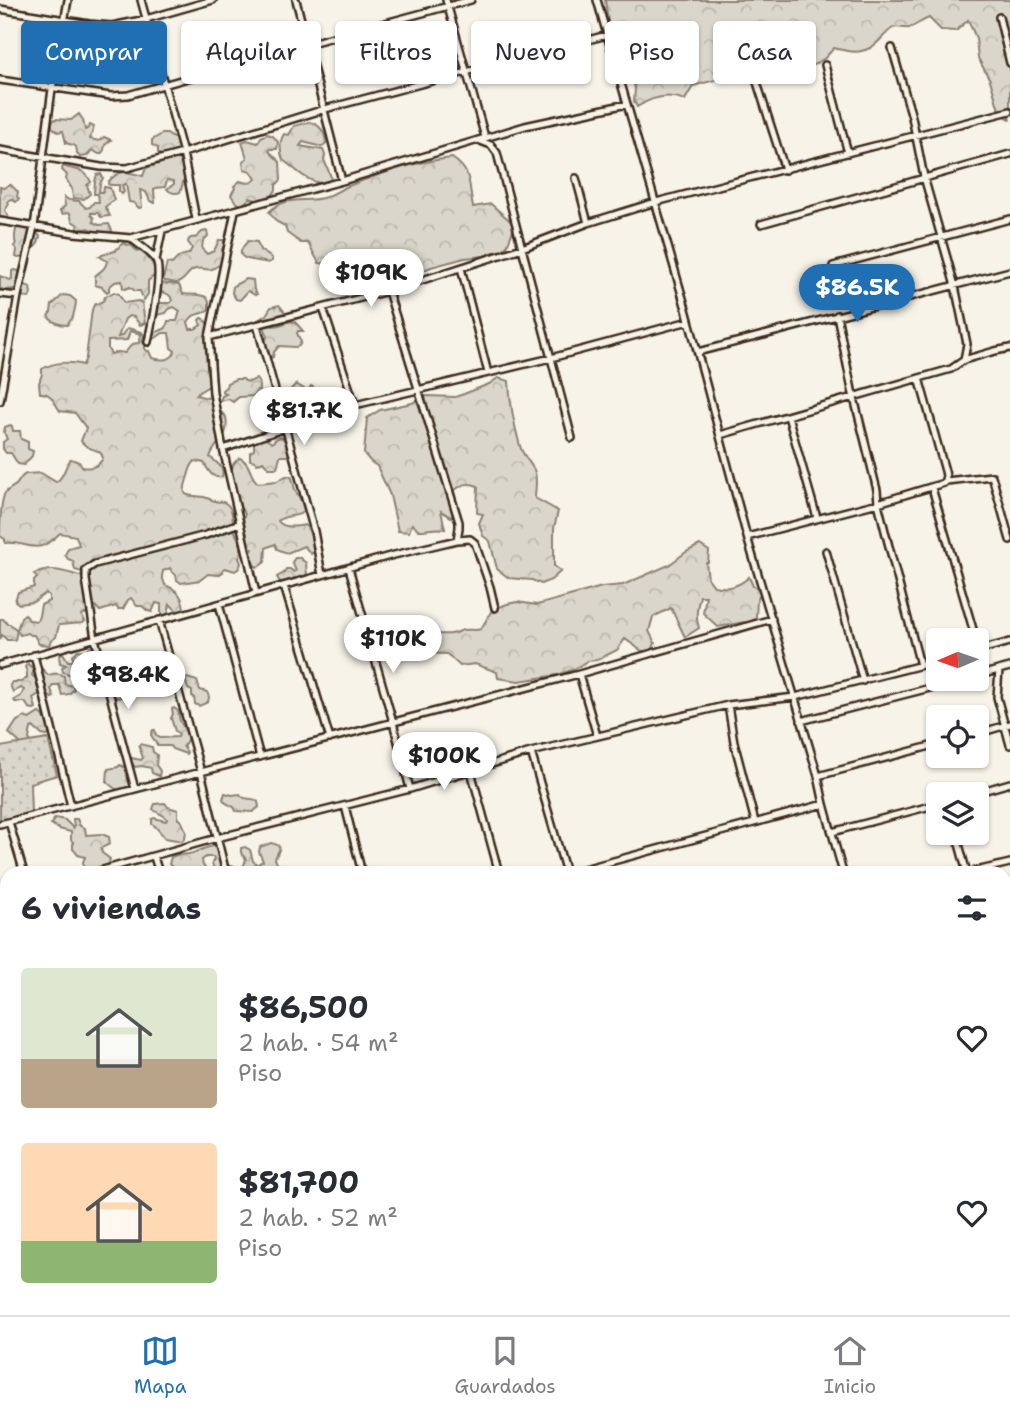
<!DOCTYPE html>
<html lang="es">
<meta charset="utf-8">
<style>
:root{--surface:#fff;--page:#f2f2f3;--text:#2b2b33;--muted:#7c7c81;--line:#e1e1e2;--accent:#1f6fb2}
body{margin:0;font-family:"Shantell Sans",sans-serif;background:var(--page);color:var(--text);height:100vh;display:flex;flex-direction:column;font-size:26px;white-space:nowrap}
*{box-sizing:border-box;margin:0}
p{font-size:23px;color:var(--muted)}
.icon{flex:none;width:38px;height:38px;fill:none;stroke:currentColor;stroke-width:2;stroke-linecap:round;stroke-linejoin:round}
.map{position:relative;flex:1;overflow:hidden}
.side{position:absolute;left:0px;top:866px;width:1012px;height:450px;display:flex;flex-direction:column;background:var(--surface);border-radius:21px 21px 0 0;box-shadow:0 2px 5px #0004}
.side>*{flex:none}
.top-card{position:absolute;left:21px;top:21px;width:970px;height:63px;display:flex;gap:14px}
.needle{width:46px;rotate:268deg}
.buttons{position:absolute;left:926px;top:628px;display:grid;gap:14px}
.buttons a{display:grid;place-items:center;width:63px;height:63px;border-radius:7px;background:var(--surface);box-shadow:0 2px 5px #0004;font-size:35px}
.price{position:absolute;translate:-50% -60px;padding:0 16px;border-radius:24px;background:#fff;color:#222;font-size:23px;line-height:46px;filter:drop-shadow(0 2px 4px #0008)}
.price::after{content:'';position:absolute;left:50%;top:42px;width:21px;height:16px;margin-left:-10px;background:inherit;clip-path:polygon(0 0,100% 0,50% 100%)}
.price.selected{background:var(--accent);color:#fff}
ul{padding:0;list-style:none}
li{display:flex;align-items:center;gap:21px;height:175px;padding:0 21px}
li span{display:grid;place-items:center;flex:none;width:196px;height:140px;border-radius:7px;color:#555}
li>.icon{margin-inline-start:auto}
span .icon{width:84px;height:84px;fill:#fffc;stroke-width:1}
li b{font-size:30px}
h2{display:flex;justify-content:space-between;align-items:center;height:84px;padding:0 21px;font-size:30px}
.tag{padding:0 24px;border-radius:7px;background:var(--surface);box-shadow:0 2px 5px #0004;font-size:24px;line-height:63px}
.tag.selected{background:var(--accent);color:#fff}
.dock{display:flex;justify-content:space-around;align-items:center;height:98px;border-top:2px solid var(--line);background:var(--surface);font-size:19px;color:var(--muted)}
.dock a{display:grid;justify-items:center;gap:4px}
.dock .selected{color:var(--accent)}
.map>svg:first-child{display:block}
</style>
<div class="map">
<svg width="1010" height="1315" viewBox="0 0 1010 1315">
<defs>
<pattern id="forest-crowns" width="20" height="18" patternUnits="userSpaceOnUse" patternTransform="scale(1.75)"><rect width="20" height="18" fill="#dbd6cb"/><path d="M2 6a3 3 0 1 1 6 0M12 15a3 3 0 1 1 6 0" fill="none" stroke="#bdb8ae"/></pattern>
<pattern id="park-dots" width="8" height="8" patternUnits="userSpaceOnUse" patternTransform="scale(1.75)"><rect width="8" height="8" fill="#dbd6cb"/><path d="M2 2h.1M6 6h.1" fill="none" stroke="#bdb8ae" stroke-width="1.8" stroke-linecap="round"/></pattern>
</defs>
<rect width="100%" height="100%" fill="#f7f3e8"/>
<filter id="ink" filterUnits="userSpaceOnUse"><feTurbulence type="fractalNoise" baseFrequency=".0143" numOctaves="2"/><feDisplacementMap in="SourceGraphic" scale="14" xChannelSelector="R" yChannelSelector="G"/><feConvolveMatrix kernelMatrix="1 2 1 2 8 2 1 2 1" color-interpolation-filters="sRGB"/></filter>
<g filter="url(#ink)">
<path fill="url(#forest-crowns)" stroke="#8b8074" stroke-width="2" fill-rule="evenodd" d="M605 0H1010V119L1000 113 990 80 978 58 976 38 968 20 956 31 941 30 929 18C923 20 915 26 909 28 904 29 898 26 893 28 888 31 884 36 880 40 866 55 853 53 834 48L825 58 810 67 802 58 792 52 773 57 739 68 733 75 693 86 685 100C668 93 652 97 637 107L634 101 635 89 630 66 609 29Z
M79 114 83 120 85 130 87 129 90 125 94 127 90 139 99 141 104 137 111 140 105 145 104 150 101 154H99L92 150 87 156 80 157 77 154C77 143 74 146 66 143L63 131 58 132 52 127V122L55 119 71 120Z
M309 122C320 124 325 132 326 143L322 147 303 142 300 146 323 150 325 155 324 160 331 177 329 182 325 184C306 182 297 170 283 160 280 152 279 141 284 134L289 135 294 126Z
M162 134H167L173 138 178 137 182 143 179 160C190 171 184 176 181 190L180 192C176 194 170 193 167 189L174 184V181L167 180 165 187 155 188 154 190 155 203 150 201 146 192 140 190 142 207 139 208 134 203 129 202 126 184 122 185 124 192 122 194 119 191V185H110L108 184 109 181C121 168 128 172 143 176L146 168 162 163V156L158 153V148L152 145V140Z
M268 134 273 136 278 142 277 149H270L269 151 280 162 281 180 276 185V190L271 197 261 199 260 201 250 198 241 206 235 201 231 195 235 188 234 186 240 181C245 183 252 184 256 179L251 171 244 169 243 161 247 158 242 142 247 140 258 143 261 137Z
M452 158C473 172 468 184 473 207L491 204 515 225 507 246 502 251 494 252 484 256 465 258 431 267 422 271 402 270C388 284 372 287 352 284 344 275 331 263 319 263L308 243H301L287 233 285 226 277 222 269 212C287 194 305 204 326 197 334 194 342 188 351 185 383 173 417 161 452 158Z
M63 166C77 172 83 166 91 182L87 185 90 194 84 199 73 198 72 189 66 179 67 175 62 170Z
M101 174 103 178 100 184 99 192H103L104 187 110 188 114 200 105 207 110 216 101 217 98 213H91V215L94 218 93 222 99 225 109 224 113 233C106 234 100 231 92 231L89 228 80 230 77 228 78 225 72 221 70 213 62 214 60 211 65 206 64 197 69 200 79 201 86 208 90 207 94 202H99L98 194H94C94 190 95 178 97 175Z
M8 185H11L18 192 17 197 19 199 16 202 11 199 8 201 9 204 5 210 8 216V221L3 225 0 224V187L4 188Z
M18 226 32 229 40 236 38 243 35 247 28 245 24 248 26 252 25 257 18 258 16 257 17 250 14 246 16 244C14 240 15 229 18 226Z
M207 231 208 236 203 241 202 249 207 254 214 251 219 240H224V245L222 250 226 254 223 263C219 265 216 267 212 269 206 271 202 267 195 269 187 272 185 281 177 283 173 283 169 281 165 281L163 279 167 263 172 264C180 256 178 256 189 254L192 248 188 242C189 236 193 239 197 237L202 232Z
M248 241 257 242 260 250 272 258V261L268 263C258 259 227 263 248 241Z
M123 243 132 246 137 251 144 252 156 269V274L148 281V294L144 300 140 291H135L130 287 125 289 123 288 122 281 115 282 109 287V291L107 292 102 287 95 285V276C100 271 106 269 107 261L99 256 115 251Z
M14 270 19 271 22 275 23 284 30 287 31 294 29 298C22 298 20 293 19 288L5 291 0 288V276L10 280 12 279V271Z
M246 279 253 280 254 290 257 294 255 295 248 291 240 300 236 299 232 293 233 286Z
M159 283 179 285 183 294C189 295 202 294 206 297L209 301V309C202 317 195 310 188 322L190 329H195L201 325 199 320 201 318H203L211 328 216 329 218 336 211 338 207 349 215 357V362L210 365 207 372 212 384 199 392 196 395 207 398 214 395 216 396 217 411 221 412 226 417C230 439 216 440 210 457 216 463 225 466 222 477 212 479 209 471 204 463L195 461C190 466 190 470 188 476 180 500 186 494 204 497 208 498 211 500 215 501 219 503 221 500 225 503 234 508 232 520 234 528 237 542 245 542 239 558L241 563 239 568 235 571 225 568 222 571 223 572 218 575 208 574 200 580 181 583 177 580 176 575 172 572 170 568 163 571 162 576 165 585C178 590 184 597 184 612L177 611 170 604 168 614 164 616 161 612V604L156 603 152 612 148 611 142 606H137L131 598 128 600 123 609H118L116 606 100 611 94 605 92 596 90 597V606L88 613 81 615 85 621 83 623 59 625 56 637 51 641 49 645 39 644 34 635H30L27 633 20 635 17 630 15 640H7L2 635 0 640V619H3L8 624H10L17 630 21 617 25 614 29 620 37 621 39 616 41 605 49 601V596L46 593 33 602 19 604 15 601 18 592 34 587V581L37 578 34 574C56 566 63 572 84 577L85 575 82 574V572L75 570 73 561 68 559 65 555 68 548 79 545 76 536 60 533C35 558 31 541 5 543V539L0 536C0 523 0 507 4 495 7 489 13 488 17 484 18 482 22 476 24 475 28 473 36 474 41 473L56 482C65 477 64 466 71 459L79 462 83 467C91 469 99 466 103 458 100 446 89 453 81 441L86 428 75 413 60 411C54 403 52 392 40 393L39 383 42 374V369C54 362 70 361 83 365L86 358 92 310 94 305 103 301 105 297 114 292 119 294 124 303 138 301 142 303 145 323 140 325 134 317 129 316 125 319 118 337 122 336 124 332 128 328 142 332 144 336 142 341 145 345V350L149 351 152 358C161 360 172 362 175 351L171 348 169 333H163L154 339 151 337 155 333 166 328 168 321H177L180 311 174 307 169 309 166 313 157 315 155 314 157 303H170L172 301C171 293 164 292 157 292ZM130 331 141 334 139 343 132 344 125 353 118 352 111 354 108 349V341L127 340Z
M63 295 70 296 76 301C76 307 74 311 73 317L67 325C61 325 51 322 48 316L51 312 52 305Z
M279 305 284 311V316L270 322V325C280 329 285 319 295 322L303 331H298L297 333 301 342 299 346 296 347 279 346 274 352 273 357C267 359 263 358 259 353V341L266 339C269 332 264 327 258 323V320L266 315 271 307Z
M498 378 509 381C510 403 514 425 520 446 523 456 530 462 534 470 538 478 535 490 535 498L558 511 554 528V566L561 571 551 580 541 584 532 580 509 578 497 569 490 541 483 536 479 523 483 514 477 513 478 486C468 482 462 484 454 491L456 512 451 517 441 511 445 529C436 527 428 530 419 530L412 524 409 532 398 531 390 495 377 466 371 462 364 454 367 418 380 410 412 403 426 396 455 397 464 394 489 384Z
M236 379H243L245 381 249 382 256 379 259 383V390H257L253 396 239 397 233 402 228 399 220 401 222 396 226 394 222 392V390L226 387 227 383Z
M296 384 304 389 307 393 311 386 321 392 326 390 339 389 343 393V406C339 411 331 408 325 409L316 418 309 421 300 416 294 424 287 426 283 413 288 410 287 401 293 398 291 389Z
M10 425 12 426 13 431H20L21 439 28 442V449L33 451 32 456 24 465 18 464 11 453H6L3 449V442L7 439 4 432 5 427Z
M263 437 272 443 277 438 281 437C287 440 288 448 289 455L287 456H280L277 468H269L263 461 257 464 255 461 250 460V452L254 450V441Z
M240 458C252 464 248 475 258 483L277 481 286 476H291C294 481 293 487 296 492 300 499 304 503 304 512 295 518 285 514 278 521 284 529 296 527 305 525 310 530 314 544 315 551L311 554 304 546 287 553 277 549 275 544 266 548 265 562 258 567 249 563 248 558 253 549 245 543C243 533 240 523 245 514 235 499 224 493 231 472 233 465 233 462 240 458Z
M700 545 709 551 708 562 706 563 708 578 714 586C728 589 738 587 749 577L753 586 762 591 757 600 756 617 749 624 744 622 718 627 703 613 706 596H700C697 608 695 616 699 628L685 637 671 608 653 617 649 631 655 643 652 651H642L625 639 617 650 597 660 587 661 574 669 558 675 519 681 498 678 497 672 475 664 460 666 447 654 419 653 413 645 415 632C421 633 446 635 451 634 456 634 459 631 463 630 469 629 475 631 481 629L492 610 507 604 517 602 537 605 602 587 623 585 669 565 686 552Z
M295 558H300L306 563 307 577 297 580 295 578 284 583 279 581 277 577 284 573 286 569H290L294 572 296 571 292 562Z
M91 646 94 650V655L92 656 88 653H83V660L76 663 74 670 82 675 84 674V669L86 668 90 670 92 669 96 672 97 677 89 683H87L82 678 77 682 74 676 63 672 62 667 66 665 60 663 59 656 63 653 68 661H73V655L78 650 86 651Z
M142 656C155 656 156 665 155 676L151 674V669L147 662H145L142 666 144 679 148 681 151 685 149 694 144 693 142 684 127 688 124 682 118 688 121 697 118 698 113 696 111 682 126 677V672L132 675 137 674 135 662Z
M28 664 34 670 32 675 37 680V687L41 693 33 698 36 708 34 709 29 708 25 702H15L14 700 21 696 24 690 21 688 13 692 10 685 12 682H21L27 678V672L25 667Z
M42 669 48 675C53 674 59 672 64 676L65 684 73 686 74 689 69 694 62 695 59 685H53L51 689 54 697 52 698 45 693 40 672Z
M187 678 197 681 200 690 207 692 209 697 208 702 199 706 195 704 194 697 192 696V691L188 689 185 679Z
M174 708 178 711C179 714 179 718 180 721 184 731 193 735 183 746L187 752 186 754 172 749 170 746H158L151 735 153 730H155L156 735 160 738 178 737 179 734 175 731 171 718 173 714 172 709Z
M39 713 43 715 49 727V735L47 736 42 735 33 727 31 728 29 739 33 745 21 744 9 733 17 721 25 717 29 719Z
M140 744 152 747 153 752 157 755 156 765 160 771 159 776 152 773 151 768 142 766 135 767 130 760 131 758 141 760 143 758 139 746Z
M120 765 128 769 134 780 132 788C117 792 117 791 107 782L108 769 118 767Z
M225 793 232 795 240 794C244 802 253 796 258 802L259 807 253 812 236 811 234 807 226 803 223 799Z
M165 803 168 807 178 810V819L181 820 186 831 185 838 182 841 165 838 156 827 152 824V819L154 818 166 821 167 819C163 813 157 814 153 809L155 804Z
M55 818 65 820 73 828 74 827 73 819H77L80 826 85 828 86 835 102 834 109 837 110 844 101 848 102 853 110 859 108 868C100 869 91 871 84 867L83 862 85 857 78 855 73 849V842L71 840V832L59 829 51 824Z
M271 843C286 846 277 851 275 859L279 868H271L277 873H245L241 872 228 873 229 866 243 868 246 859 241 853V848L245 847 250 850 253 861 259 866V863L263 861 259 852 260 847Z
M214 846H217L226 859 223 873H213L214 870 212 863 214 859 213 857H206L202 860C202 867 206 870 211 873H174V869L169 864 171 857C178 854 182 855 189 854 199 852 205 847 214 846Z"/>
<path fill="url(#park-dots)" stroke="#8b8074" stroke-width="2" d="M48 739 57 775 30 783 31 814 0 822V747Z"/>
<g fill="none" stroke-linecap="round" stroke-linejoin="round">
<g stroke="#3b2a1e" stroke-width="10">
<path id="minor" d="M141 0 183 153 196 219
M296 0 342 181
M446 0 485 137
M597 0 686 309 747 537 818 776 824 804 843 873
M0 9 89 24 112 26 146 19 213 0
M999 17 1010 63
M825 65 848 153
M754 73 785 170
M0 80 111 96 128 95 307 44 471 0
M478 140 491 145 497 153 572 438
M0 150 101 167 127 168 183 153 325 109 607 35
M576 178 588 223
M235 211 209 337 213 393 223 449 256 593
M0 221 74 233 131 238 342 181 525 126 627 104
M761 224 1010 154
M131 238C137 244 152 253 156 260 163 273 151 326 148 342
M156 260 162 231
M833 266 1010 219
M461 268 488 373
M388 291 459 522V528L457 540
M0 294 18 296
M323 308 355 405
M837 315 852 390 877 490 878 503 885 531 920 665
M257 325 314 531 322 575
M209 337 388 291 522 248 588 223 656 202 1010 111
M698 352 1010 271
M964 360 995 351 1010 348
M0 401 18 296 34 227 52 89 68 0
M788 416 817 518
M720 435 951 369 964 360 967 344 955 286 924 177 912 117 892 48
M223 449 355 405 551 358 689 321
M946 481 992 476 1010 540
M932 488 979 650
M747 537 878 503 944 483 946 476 945 471 919 378
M826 551 863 681
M349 568 393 722 410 789
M284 586 330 739
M219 604 260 757
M159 620 201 772 226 873
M976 651 1010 642
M34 655 71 806
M0 665 390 556 457 540 470 539 475 543 490 587 495 608
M999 670 997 697 1010 745
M579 674 597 736
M976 676 1010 667
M728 705 734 742 755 822
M801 721 965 679
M976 734 1010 724
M531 752 566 873
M471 771 499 873
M818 776 938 744
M135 789 95 639 86 579V570L95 564 206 535 240 523
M972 794 1010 783
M345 806 362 873
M9 822 24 873
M0 824 579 674 772 619
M832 832 938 804
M956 833 967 873
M154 857 159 873
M92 873 217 838 410 789 531 752 728 705 795 697 938 661
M569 873 824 804
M967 873 1010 863
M0 898 7 896
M1010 946 1008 950 1010 956
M0 1033 7 1031
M0 1057 7 1096
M1004 1058 1010 1057
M1004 1123 1010 1121
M0 1136 7 1135
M0 1303 6 1304 5 1315
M173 1309 182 1315
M198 1309 200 1315
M257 1309 258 1315
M317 1309 319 1315
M382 1309 383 1315
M447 1309 449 1315
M501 1309 503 1315 525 1309
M599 1309 604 1315
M753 1309 756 1315
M837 1309 840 1315
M966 1309V1315
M263 1315 286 1309
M932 1315 954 1309"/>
</g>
<use href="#minor" stroke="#f7f3e8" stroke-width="5"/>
</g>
</g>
</svg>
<div class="buttons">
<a><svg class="needle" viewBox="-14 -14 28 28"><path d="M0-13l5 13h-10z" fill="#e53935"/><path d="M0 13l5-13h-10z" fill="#7c7c81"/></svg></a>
<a><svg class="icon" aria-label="locate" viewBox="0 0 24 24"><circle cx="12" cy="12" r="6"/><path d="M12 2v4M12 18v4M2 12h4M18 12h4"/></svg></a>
<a><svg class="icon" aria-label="layers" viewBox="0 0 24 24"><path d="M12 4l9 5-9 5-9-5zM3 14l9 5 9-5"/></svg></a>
</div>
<b class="price" style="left:371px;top:309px">$109K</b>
<b class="price selected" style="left:857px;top:324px">$86.5K</b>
<b class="price" style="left:304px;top:447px">$81.7K</b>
<b class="price" style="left:393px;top:675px">$110K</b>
<b class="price" style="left:128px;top:711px">$98.4K</b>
<b class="price" style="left:444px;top:792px">$100K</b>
<div class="top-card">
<a class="tag selected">Comprar</a>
<a class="tag">Alquilar</a>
<a class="tag">Filtros</a>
<a class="tag">Nuevo</a>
<a class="tag">Piso</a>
<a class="tag">Casa</a>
</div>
<section class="side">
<h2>6 viviendas<svg class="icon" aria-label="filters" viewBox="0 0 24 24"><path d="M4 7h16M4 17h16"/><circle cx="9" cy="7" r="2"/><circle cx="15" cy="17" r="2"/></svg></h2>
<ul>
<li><span style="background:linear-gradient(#dfe7d0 65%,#b9a48a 0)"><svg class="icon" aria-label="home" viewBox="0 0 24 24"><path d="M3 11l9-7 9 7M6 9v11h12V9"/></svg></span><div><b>$86,500</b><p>2 hab. · 54 m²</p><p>Piso</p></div><svg class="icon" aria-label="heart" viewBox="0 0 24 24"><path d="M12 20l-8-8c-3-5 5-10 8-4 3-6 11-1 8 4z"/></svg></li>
<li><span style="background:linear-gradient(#ffd9b3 70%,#8fb573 0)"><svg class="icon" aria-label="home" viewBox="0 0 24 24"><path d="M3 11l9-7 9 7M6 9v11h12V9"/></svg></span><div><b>$81,700</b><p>2 hab. · 52 m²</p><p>Piso</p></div><svg class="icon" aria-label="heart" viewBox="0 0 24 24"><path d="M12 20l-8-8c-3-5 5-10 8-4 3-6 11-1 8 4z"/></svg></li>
</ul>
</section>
</div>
<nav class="dock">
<a class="selected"><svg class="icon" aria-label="map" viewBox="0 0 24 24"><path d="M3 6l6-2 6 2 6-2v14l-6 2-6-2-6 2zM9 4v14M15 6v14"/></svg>Mapa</a>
<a><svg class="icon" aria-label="saved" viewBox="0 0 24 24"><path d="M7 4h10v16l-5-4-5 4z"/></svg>Guardados</a>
<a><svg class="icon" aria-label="home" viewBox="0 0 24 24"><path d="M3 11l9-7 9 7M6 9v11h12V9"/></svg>Inicio</a>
</nav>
